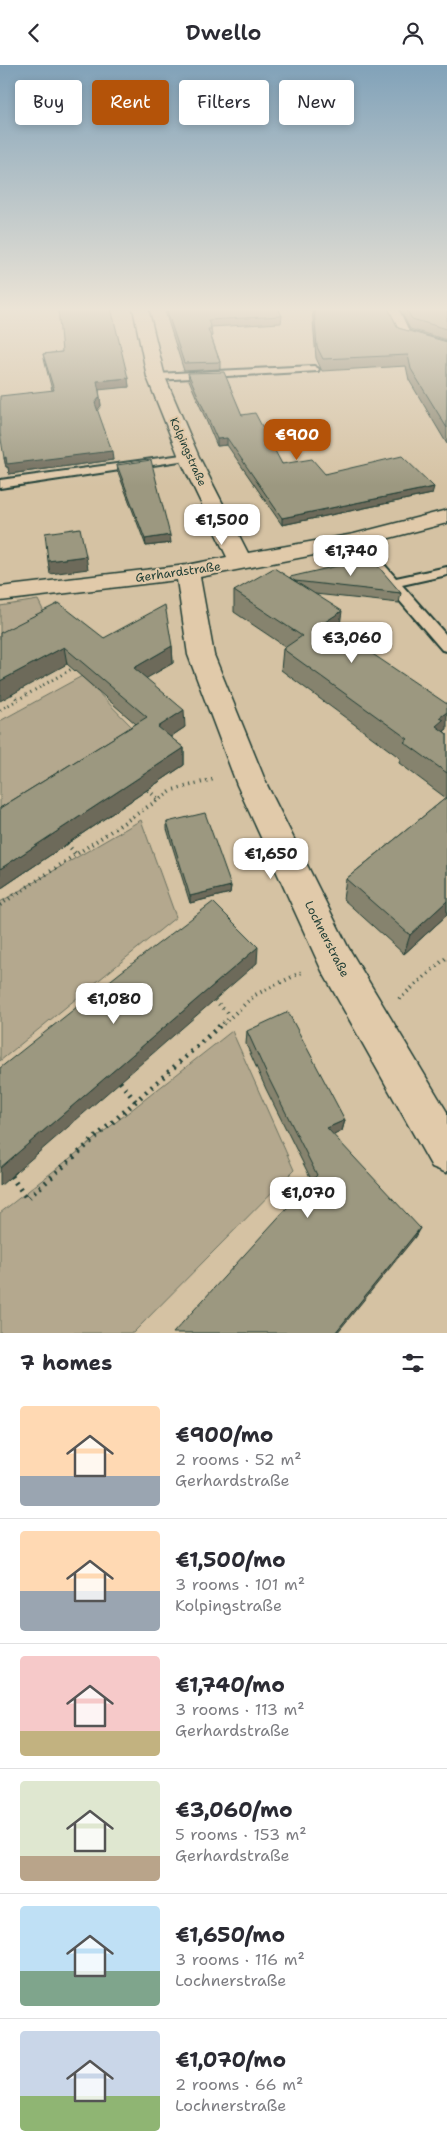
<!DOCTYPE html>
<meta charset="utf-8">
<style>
:root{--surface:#fff;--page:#f2f2f3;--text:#2b2b33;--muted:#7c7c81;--line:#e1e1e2;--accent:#b45309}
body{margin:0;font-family:"Shantell Sans",sans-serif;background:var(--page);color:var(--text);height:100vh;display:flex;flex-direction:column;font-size:19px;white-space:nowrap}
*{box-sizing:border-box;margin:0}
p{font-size:16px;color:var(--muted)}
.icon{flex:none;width:28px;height:28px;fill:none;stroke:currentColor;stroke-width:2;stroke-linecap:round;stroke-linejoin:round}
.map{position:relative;height:1268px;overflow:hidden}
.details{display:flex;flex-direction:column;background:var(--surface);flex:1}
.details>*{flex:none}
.hud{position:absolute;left:15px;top:15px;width:418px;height:45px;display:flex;gap:10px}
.price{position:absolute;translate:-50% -42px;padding:0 11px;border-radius:10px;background:#fff;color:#222;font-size:16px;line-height:32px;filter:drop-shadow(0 1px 2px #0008)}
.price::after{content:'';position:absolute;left:50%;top:30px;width:15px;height:11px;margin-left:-8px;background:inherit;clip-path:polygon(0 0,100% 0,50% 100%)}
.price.selected{background:var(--accent);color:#fff}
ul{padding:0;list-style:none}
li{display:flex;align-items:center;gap:15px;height:125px;padding:0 20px}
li+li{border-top:1px solid var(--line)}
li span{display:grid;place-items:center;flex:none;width:140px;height:100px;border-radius:5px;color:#555}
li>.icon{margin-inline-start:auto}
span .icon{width:60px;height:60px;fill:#fffc;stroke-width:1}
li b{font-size:21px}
h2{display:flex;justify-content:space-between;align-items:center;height:60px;padding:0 20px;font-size:21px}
.tag{padding:0 18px;border-radius:5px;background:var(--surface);box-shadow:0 2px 8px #0003;font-size:18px;line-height:45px}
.tag.selected{background:var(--accent);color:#fff}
header{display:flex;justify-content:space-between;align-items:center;height:65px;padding:0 20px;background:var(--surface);font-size:22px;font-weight:600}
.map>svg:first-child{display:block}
</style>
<header><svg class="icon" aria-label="back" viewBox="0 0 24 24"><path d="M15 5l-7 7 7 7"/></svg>Dwello<svg class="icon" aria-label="person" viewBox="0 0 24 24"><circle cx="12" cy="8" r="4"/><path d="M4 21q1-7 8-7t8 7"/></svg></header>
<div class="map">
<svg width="447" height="1268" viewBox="0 0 447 1268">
<rect width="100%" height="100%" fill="#d5c2a3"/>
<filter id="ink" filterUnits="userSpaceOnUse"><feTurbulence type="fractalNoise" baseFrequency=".02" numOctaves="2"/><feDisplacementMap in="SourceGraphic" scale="10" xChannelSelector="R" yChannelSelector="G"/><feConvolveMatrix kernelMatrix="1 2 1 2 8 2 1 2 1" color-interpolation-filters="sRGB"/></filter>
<g filter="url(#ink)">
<path fill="#b4a88e" stroke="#6a7261" d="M38 535 45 549 0 574V541Z
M82 611 135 665 0 750V656Z
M141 755 176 852 0 996V837Z
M232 966 294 1105 133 1268H0V1148Z"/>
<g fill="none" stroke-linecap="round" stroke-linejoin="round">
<g stroke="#1f3d34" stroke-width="4">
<path id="lane" d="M314 301 319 304 318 306 156 315 151 312 156 309Z
M189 389 195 392 193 394 0 423V415Z
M355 471 360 472 396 513 447 502V510L402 520 447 571V586L442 585 350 478 348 475 350 472Z"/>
</g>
<g stroke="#1f3d34" stroke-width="3">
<path id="street" d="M133 243H148L165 312 199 392 248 488 354 469 447 445V458L355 482 200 512 214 590 267 720 348 882 447 1047V1108L432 1102 322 906 237 720 188 590 177 515 0 536V522L187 500 227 492 179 392 147 312Z
M383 243H398L409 266 447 277V287L397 272Z"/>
</g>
<path stroke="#1f3d34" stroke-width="3" stroke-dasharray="1 4" stroke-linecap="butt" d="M12 629 18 635
M0 645 75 602"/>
<path stroke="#1f3d34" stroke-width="4" stroke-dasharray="1 4.5" stroke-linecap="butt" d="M148 725 158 734
M67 779 76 789
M0 840 173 725 214 714
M399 934 447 892
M215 935 230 951
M223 959 255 930 302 907"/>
<path stroke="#1f3d34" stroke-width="5" stroke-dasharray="2 5.5" stroke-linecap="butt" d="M120 1017 136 1037
M11 1111 27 1134 224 957"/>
<use href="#lane" fill="#e1caaa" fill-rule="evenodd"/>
<use href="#street" fill="#e1caaa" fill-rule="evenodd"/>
</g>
<path fill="#86836e" stroke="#1f3d34" d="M164 243H278L282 251 281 258 211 262 212 271H211L220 297V304L184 306Z
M312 243H388L398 263 447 277V379L409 315 406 301 322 306 316 293Z
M399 243H447V275L410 264Z
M62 287 128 313 129 322 99 324 101 341 97 345 113 395 9 409 8 402H6L4 393 52 325 45 298 43 289Z
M188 308 242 350 282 399 325 409 432 429 282 460 227 380 217 381 189 315Z
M117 400 171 478 146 481 118 407Z
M290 513 401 528 399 538 315 529 339 567 447 664 444 666 447 669V850L404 889 343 834 346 814 446 733 399 698 400 693 281 605 283 584 286 582 234 547V526Z
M0 568 104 573 172 581 173 598 146 613 185 662 170 672 184 683V700L0 824V743L136 659 67 599Z
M167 757 231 821 230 828 190 838 167 764Z
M247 966 345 1055 342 1066 333 1070 415 1172 312 1116 266 1024 246 979Z"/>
<path fill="#6d6a5a" stroke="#1f3d34" d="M128 313 129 322 98 325 97 316Z
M100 332 101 341 96 347 95 338Z
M227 373V380L217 381V374Z
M112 386 113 395 9 409 8 402H6L4 393Z
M434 422 432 429 282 460V453Z
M170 470 171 478 146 481 145 474Z
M86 491 88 504 50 509 48 496Z
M342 546 339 567 325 557Z
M172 581 173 598 135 620 134 603Z
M64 582 67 599 0 636V616Z
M184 645 185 662 160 679 158 662Z
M447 647V664L440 669 436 661 439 653Z
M184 683V700L0 824V804Z
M231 821 230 828 190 838V831Z
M447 836V850L404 889 410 870Z
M258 882 257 898 0 1121V1103Z
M345 1055 342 1066 324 1075 327 1063Z
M420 1163 415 1172 337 1268H335Z"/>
<path fill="#9c9880" stroke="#1f3d34" d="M58 243H111L128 313 97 316 100 332 95 338 112 386 7 399 6 392 4 393 0 368V331L54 325 43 289 62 287Z
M166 243H278L282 251 208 255 211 264H208L220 297 184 298Z
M314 243H388L398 263 447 277V363L411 304 408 290 323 294 317 282Z
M406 243H447V264L412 254Z
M224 307 242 350 255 348 282 399 312 394 325 409 402 391 434 422 282 453 227 373 217 374 188 308Z
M151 395 170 470 145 474 117 400Z
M80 463 86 491 48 496 45 468Z
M371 493 401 528 295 516 290 513V512Z
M274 503 342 546 325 557 447 639V647L439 653 443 655 436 661 447 669V708L404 677 408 674 283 584 302 571 234 526Z
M59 538 104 573 165 540 172 581 134 603 184 645 158 662 184 683 0 804V743L147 652 64 582 0 616V568Z
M447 732V836L410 870 346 814Z
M205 748 231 821 190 831 167 757Z
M213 837 258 882 0 1103V1003L121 907Z
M288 947 345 1055 327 1063 420 1163 335 1268H173L317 1110 268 1012 247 966Z"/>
</g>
<linearGradient id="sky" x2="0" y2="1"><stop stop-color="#81a2b9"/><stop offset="0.58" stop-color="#ece4d6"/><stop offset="1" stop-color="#ece4d6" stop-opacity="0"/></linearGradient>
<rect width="447" height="421" fill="url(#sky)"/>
<g text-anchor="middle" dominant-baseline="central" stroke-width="4" stroke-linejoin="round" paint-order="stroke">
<g font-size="11" fill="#1f3d34" stroke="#e1caaa">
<text transform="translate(188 387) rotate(66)">Kolpingstraße</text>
</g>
<g font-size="12" fill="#1f3d34" stroke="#e1caaa">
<text transform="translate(178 507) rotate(-8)">Gerhardstraße</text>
<text transform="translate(327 874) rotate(63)">Lochnerstraße</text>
</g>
</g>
</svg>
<b class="price selected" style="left:297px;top:396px">€900</b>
<b class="price" style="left:222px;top:481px">€1,500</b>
<b class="price" style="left:351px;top:512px">€1,740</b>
<b class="price" style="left:352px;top:599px">€3,060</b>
<b class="price" style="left:271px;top:815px">€1,650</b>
<b class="price" style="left:114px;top:960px">€1,080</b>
<b class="price" style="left:308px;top:1154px">€1,070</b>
<div class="hud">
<a class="tag">Buy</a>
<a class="tag selected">Rent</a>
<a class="tag">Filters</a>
<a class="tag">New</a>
</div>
</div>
<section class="details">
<h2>7 homes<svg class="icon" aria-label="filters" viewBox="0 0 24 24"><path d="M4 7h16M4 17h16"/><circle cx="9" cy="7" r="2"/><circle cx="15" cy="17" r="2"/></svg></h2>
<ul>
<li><span style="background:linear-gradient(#ffd9b3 70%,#9aa5b1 0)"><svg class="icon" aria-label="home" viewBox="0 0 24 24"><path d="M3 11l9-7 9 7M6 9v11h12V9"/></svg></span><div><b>€900/mo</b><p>2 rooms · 52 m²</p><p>Gerhardstraße</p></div></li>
<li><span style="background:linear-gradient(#ffd9b3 60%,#9aa5b1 0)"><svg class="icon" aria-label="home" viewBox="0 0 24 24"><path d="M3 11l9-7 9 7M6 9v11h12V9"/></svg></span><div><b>€1,500/mo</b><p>3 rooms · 101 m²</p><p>Kolpingstraße</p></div></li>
<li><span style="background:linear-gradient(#f6c9c9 75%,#c2b280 0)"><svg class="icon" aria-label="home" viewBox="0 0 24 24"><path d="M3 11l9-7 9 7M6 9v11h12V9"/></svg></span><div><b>€1,740/mo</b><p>3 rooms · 113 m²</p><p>Gerhardstraße</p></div></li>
<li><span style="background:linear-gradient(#dfe7d0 75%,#b9a48a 0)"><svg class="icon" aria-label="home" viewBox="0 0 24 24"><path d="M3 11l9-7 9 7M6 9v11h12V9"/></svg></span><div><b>€3,060/mo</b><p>5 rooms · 153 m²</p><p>Gerhardstraße</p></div></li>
<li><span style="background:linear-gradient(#bfe0f5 65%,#7fa58c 0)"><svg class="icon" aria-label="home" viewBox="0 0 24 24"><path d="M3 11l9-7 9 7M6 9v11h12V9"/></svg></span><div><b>€1,650/mo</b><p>3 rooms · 116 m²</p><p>Lochnerstraße</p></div></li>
<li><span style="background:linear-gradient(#c9d6e8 65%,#8fb573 0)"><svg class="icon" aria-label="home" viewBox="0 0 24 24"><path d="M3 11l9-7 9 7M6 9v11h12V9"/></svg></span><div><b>€1,070/mo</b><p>2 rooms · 66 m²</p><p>Lochnerstraße</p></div></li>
</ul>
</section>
